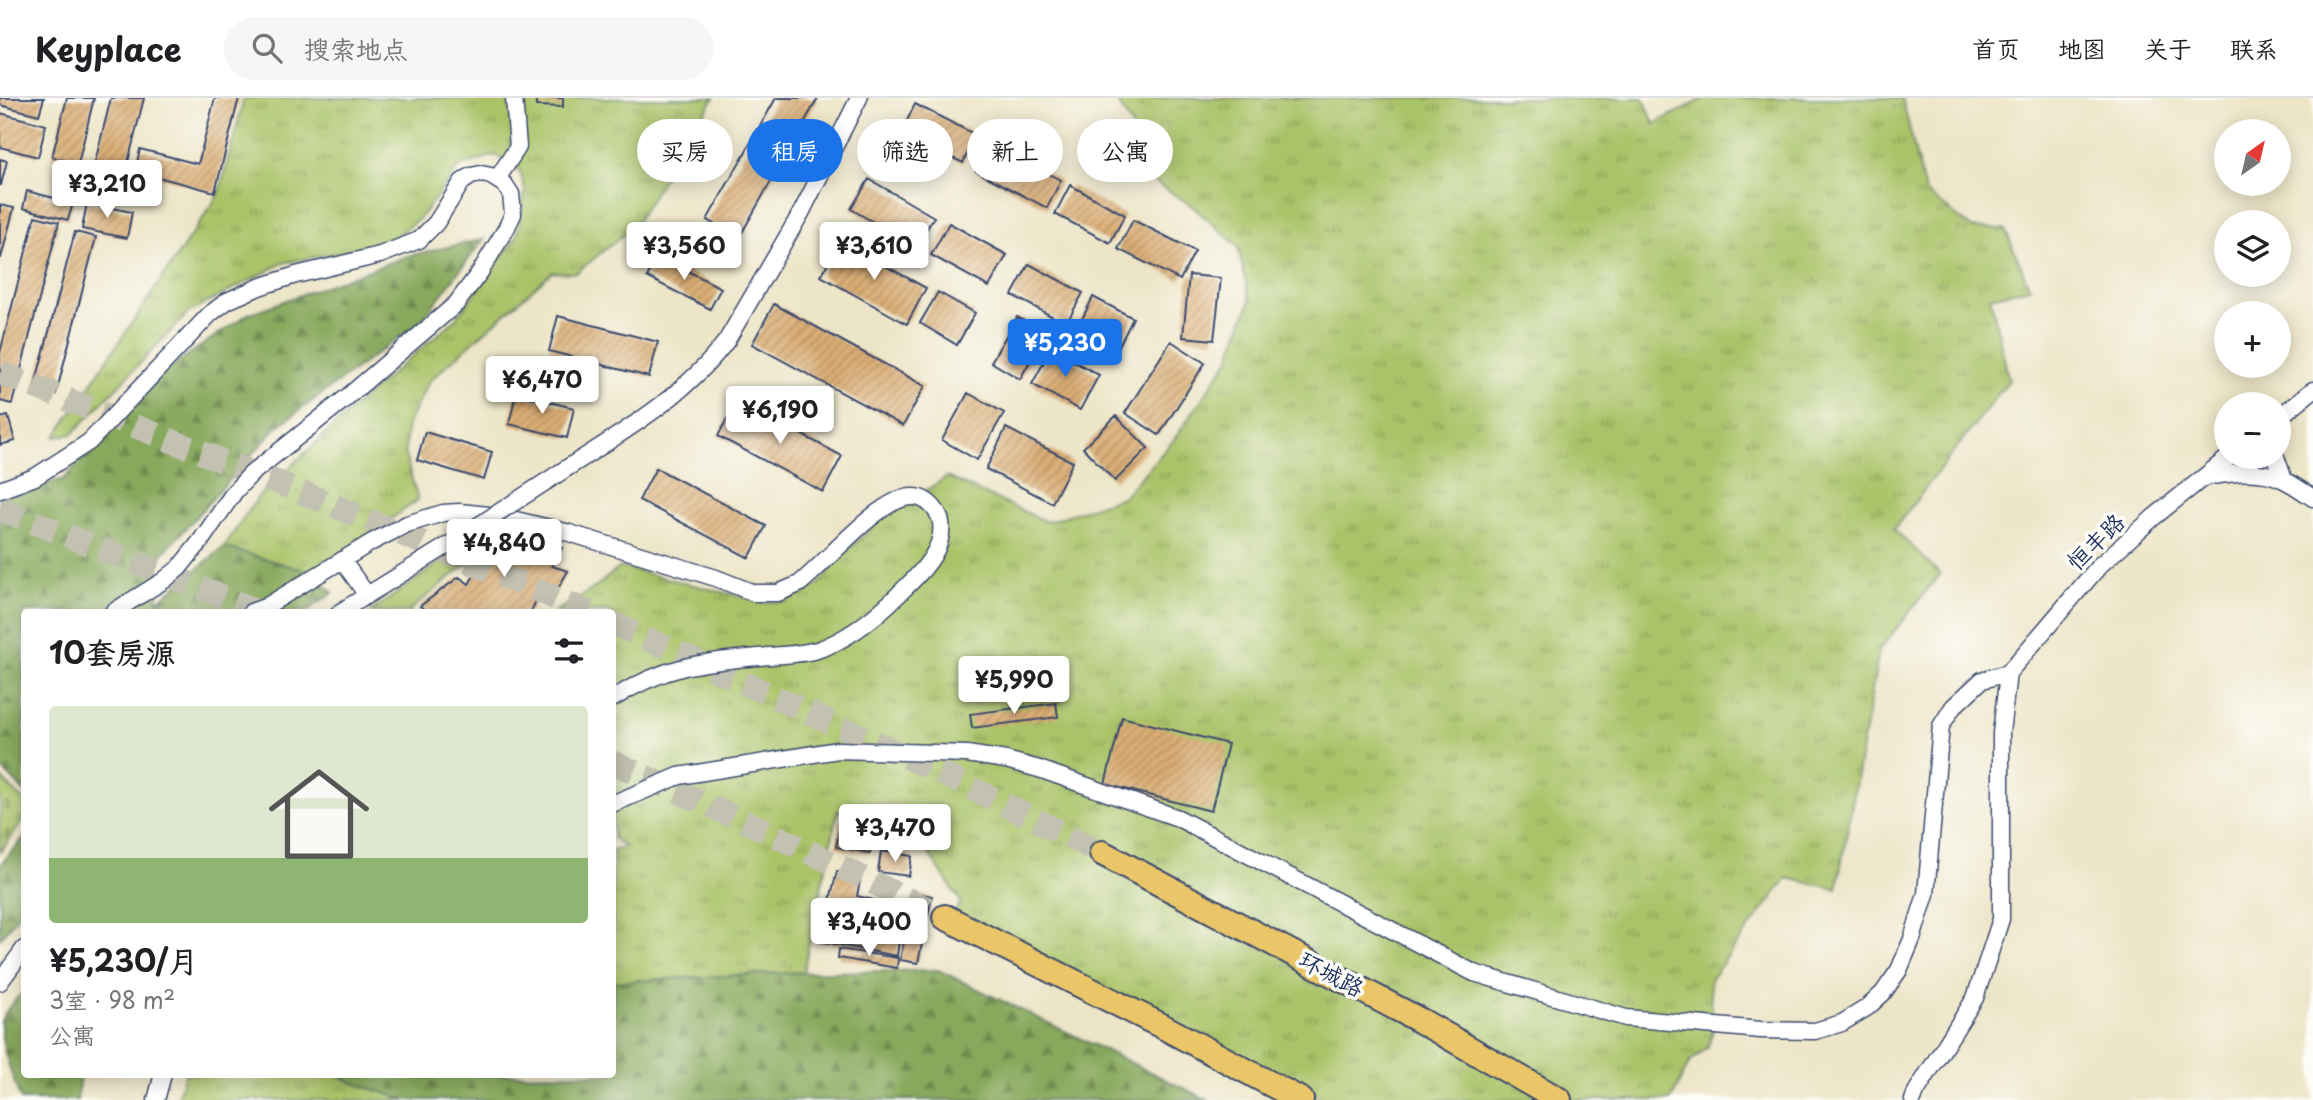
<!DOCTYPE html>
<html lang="zh">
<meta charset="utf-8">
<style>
:root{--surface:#fff;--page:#f6f6f6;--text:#202124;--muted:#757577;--line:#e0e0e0;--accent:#1a73e8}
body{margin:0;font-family:"Playpen Sans","LXGW WenKai TC",sans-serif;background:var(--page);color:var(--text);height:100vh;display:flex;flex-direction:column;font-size:26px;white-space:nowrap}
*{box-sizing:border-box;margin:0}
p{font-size:23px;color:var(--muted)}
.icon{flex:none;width:38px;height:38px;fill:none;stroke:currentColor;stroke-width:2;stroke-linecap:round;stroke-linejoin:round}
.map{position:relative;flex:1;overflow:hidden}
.sheet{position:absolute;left:21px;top:511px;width:595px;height:469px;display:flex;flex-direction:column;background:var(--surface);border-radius:7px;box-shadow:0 4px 18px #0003}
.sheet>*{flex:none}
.hud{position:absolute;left:637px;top:21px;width:665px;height:63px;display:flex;gap:14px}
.needle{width:46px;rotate:34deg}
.tools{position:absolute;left:2214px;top:21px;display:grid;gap:14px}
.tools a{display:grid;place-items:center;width:77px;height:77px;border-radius:50%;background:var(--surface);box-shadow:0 4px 18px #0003;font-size:35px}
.price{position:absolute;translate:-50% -60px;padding:0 16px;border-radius:7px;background:#fff;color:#222;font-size:23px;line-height:46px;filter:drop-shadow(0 2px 4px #0008)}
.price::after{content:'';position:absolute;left:50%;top:42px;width:21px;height:16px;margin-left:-10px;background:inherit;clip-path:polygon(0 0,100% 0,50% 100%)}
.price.current{background:var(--accent);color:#fff}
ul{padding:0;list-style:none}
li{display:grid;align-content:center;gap:14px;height:371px;padding:0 28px}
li+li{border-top:2px solid var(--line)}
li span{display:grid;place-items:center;height:217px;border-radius:7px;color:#555}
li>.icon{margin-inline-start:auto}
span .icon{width:126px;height:126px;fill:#fffc;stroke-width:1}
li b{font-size:30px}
h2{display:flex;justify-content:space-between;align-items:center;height:84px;padding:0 28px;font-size:30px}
.chip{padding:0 24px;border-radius:32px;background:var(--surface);box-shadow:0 4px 18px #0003;font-size:24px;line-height:63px}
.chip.current{background:var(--accent);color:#fff}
header{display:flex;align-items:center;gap:42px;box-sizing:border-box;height:98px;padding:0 35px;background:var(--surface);border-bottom:2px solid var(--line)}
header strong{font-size:33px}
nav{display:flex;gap:38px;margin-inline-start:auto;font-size:24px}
.search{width:490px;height:63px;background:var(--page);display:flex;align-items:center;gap:18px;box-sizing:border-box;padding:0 24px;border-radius:38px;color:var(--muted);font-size:26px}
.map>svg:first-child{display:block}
</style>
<header>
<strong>Keyplace</strong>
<div class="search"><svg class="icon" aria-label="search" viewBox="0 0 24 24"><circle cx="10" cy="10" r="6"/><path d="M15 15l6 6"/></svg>搜索地点</div>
<nav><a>首页</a><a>地图</a><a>关于</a><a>联系</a></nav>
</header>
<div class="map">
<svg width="2313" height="1002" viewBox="0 0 2313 1002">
<defs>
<pattern id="grass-tufts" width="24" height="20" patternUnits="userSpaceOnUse" patternTransform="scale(1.75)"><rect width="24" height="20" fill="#aac368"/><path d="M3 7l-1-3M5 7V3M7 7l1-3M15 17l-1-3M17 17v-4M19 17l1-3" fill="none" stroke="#8a9f59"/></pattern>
<pattern id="forest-firs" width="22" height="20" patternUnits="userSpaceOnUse" patternTransform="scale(1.75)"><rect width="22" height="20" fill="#87a95c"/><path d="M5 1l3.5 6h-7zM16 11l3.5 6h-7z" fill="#6e8a4f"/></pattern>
<pattern id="cemetery-stones" width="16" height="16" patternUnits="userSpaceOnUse" patternTransform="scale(1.75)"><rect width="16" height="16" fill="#aac368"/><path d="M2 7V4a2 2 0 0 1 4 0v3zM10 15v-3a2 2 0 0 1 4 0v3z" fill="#8a9f59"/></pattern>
<pattern id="building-hatch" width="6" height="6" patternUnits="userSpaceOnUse" patternTransform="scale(1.75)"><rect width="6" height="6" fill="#dbae75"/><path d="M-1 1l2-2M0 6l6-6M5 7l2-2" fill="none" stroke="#b18e63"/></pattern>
</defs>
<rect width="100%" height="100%" fill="#fdfcf7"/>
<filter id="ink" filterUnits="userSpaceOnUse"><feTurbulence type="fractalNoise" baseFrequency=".0143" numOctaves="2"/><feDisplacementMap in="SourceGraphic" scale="14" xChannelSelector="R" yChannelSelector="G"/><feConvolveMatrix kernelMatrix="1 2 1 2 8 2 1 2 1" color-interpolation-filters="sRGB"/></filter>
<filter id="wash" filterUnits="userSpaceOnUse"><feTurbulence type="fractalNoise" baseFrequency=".00686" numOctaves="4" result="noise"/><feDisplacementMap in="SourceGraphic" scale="28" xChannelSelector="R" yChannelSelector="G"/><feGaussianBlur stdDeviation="1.57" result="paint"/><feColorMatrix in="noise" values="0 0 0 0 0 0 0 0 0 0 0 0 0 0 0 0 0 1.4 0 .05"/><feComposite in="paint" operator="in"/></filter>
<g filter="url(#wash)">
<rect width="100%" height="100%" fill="#ede5c7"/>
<path fill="url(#grass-tufts)" stroke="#627963" stroke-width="2" d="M244 0H714L633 129 576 175 552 174 429 283 407 327 405 357 418 402 314 475 224 449 258 399 369 295 455 222 517 138 525 93 520 73 495 57 460 68 419 121 385 146 283 165 189 214 72 336 55 339 219 96Z
M1115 0H1644L1654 26 1705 0H1902L1925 94 1972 130 2005 131 2030 190 1990 199 2009 282 1894 431 1940 476 1879 552 1837 791 1787 780 1710 882 1713 933 1708 949 1689 965 1671 1002H1326L950 821 961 804 911 729 838 713 803 874 613 884V753L625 749 613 740 612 514H554L593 491 620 469 763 504H785L818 487 846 454 879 423 947 379 1047 424 1123 399 1173 343 1229 261 1250 203 1238 148 1191 107 1150 81 1136 35Z
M477 439 472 462 409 513 411 514H370Z
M185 976 338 977 351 984 406 1002H176Z"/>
<path fill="url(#forest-firs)" stroke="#516c5d" stroke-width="2" d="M484 141 421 223 277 329 156 463 158 503 224 449 314 475 333 495 305 514H24V693L0 669V400L64 381 166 272 248 216 408 158Z
M24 740V809L0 841V767Z
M938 872 1208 1002H406L351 984 338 977 612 976 613 884 780 875Z
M24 893V976L80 977 77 1002H21C13 980 0 947 1 923 5 911 16 902 24 893Z"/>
<path fill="url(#cemetery-stones)" stroke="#627963" stroke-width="2" d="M0 679 24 703V722L0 754Z"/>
<g id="blocks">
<path fill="url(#building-hatch)" d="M0 0H44L39 17 0 7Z
M67 0H94L78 66 52 59Z
M111 0H144L125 76 94 68Z
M215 0H239L215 94 135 73 140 51 198 66Z
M536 0H563V9L536 8Z
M776 0H818L739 140 707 122Z
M915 6 976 37 963 65 901 35Z
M0 15 46 27 38 59 0 49Z
M989 46 1061 82 1047 110 976 73Z
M0 61 7 63 1 87H0Z
M869 81 934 119 916 149 851 111Z
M1070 87 1125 117 1110 145 1055 116Z
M27 93 73 105 68 122 23 110Z
M87 105 132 114 127 140 82 131Z
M0 107 14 110 1 160H0Z
M35 118 59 124 12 306 0 303V255Z
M1133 122 1195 153 1180 182 1118 151Z
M949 125 1007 157 989 189 931 157Z
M75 134 96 139 56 296 34 291Z
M840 143 926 190 907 226 821 178Z
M658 158 721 190 710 211 647 179Z
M1029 166 1083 195 1066 226 1012 197Z
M1189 177 1221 180 1214 242 1183 239Z
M938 194 975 215 957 247 920 225Z
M1093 199 1133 220 1117 252 1077 231Z
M774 206 925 288 903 328 752 246Z
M558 218 658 244 649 279 549 253Z
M1017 219 1046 235 1020 281 991 264Z
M1171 243 1205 265 1159 337 1125 315Z
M1051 251 1099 277 1080 312 1032 286Z
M968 295 1004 315 977 362 942 342Z
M516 296 574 310 567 340 509 326Z
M737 302 842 358 823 394 718 338Z
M8 318 15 343 0 347V320Z
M1116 318 1148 350 1115 383 1083 350Z
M1006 330 1073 364 1052 405 986 371Z
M425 334 492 354 484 382 417 362Z
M656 370 766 428 749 460 639 402Z
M499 434 562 450 552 468 568 473 553 499 539 495 531 514H428L420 508 459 479 469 486Z
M1056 605 1058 619 972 630 970 616Z
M1122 619 1228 646 1211 713 1105 686Z
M841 722 875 728 870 755 836 749Z
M881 753 912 758 909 778 878 774Z
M837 773 861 778 857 798 911 811 914 794 932 798 918 865 900 862 906 833 852 821 849 832 824 827Z
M820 829 899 843 897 858 818 843Z
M839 851 898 860 897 870 838 860Z"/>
</g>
</g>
<g filter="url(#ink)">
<use href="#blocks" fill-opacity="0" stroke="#3a4a6e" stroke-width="2"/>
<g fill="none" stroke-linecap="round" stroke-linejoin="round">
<path stroke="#c3c1b2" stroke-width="24" stroke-dasharray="24 12" stroke-linecap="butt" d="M0 275 294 391 589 514
M0 411 261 514
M612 525 929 669 1102 755
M612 664 755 728 945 819"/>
<g stroke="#3a4a6e" stroke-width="19">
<path id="minor" d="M497 81 518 49 514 0
M2278 320 2313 292
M2276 359 2284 382
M2207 379C2231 375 2261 370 2284 382 2294 387 2304 394 2313 400
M547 383C610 341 681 304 727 242L801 115 859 0
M0 392 35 379 89 344 210 216 227 203 259 189 296 177 380 157 419 142 436 125 462 84 471 78 481 76 491 78 505 87 511 96 513 116 506 131 480 174 456 206 346 300 251 376 235 393 200 444 179 470 163 483 113 514
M342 462 367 497
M251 514 265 509 372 444 407 426 443 415 459 414 499 418 566 434 716 480 754 495H778L799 486C826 465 879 400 911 399 922 398 931 405 937 414 943 423 942 435 939 445 932 465 914 481 900 495 877 518 848 542 817 552 799 557 778 557 759 559 699 564 664 568 612 601
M340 514 453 444
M2008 575 2100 467 2154 419 2229 359
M612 706 679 678 838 652 967 656 1006 662 1039 671 1178 720 1474 875 1626 920 1761 932 1815 933 1842 925 1868 909 1883 895 1899 872 1912 841 1926 796 1941 628 1953 609 1982 582 2008 575
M0 884 24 851
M156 1002 163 976
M1913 1002 1916 994 1975 900 2001 821V635L2008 575"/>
</g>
<g stroke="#3a4a6e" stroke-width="28">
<path id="primary" d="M1102 755 1421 923 1559 1002
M945 819 1160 927 1301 1002"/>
</g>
<use href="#minor" stroke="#fff" stroke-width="16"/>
<use href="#primary" stroke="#ebc669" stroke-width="24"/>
<g stroke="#3a4a6e" stroke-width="19" stroke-linecap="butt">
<path id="minor-bridge" d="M453 444 547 383"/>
</g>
<use href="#minor-bridge" stroke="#fff" stroke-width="16"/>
</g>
</g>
<g text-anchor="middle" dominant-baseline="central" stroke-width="7" stroke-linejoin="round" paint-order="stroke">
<g font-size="23" fill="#1b2f5e" stroke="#fdfcf7">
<text transform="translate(2095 443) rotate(-44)">恒丰路</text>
<text transform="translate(1332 875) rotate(28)">环城路</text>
</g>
</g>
</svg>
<div class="tools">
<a><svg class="needle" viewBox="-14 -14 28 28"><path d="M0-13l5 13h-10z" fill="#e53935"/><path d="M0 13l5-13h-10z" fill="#757577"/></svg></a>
<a><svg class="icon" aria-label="layers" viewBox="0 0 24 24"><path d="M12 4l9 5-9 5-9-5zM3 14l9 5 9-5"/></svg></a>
<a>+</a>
<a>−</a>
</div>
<b class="price" style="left:107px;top:122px">¥3,210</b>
<b class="price" style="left:684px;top:184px">¥3,560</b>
<b class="price" style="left:874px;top:184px">¥3,610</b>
<b class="price current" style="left:1065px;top:281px">¥5,230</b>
<b class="price" style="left:542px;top:318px">¥6,470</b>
<b class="price" style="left:780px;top:348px">¥6,190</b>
<b class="price" style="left:504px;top:481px">¥4,840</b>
<b class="price" style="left:1014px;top:618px">¥5,990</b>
<b class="price" style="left:895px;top:766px">¥3,470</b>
<b class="price" style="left:869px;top:860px">¥3,400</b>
<div class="hud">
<a class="chip">买房</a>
<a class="chip current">租房</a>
<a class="chip">筛选</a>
<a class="chip">新上</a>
<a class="chip">公寓</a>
</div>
<section class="sheet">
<h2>10套房源<svg class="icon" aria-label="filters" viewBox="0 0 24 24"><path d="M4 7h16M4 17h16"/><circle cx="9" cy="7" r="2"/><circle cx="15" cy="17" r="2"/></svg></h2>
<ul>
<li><span style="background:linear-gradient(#dfe7d0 70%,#8fb573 0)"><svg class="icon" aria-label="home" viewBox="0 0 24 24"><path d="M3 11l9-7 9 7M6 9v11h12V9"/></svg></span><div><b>¥5,230/月</b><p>3室 · 98 m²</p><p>公寓</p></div></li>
</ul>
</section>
</div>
